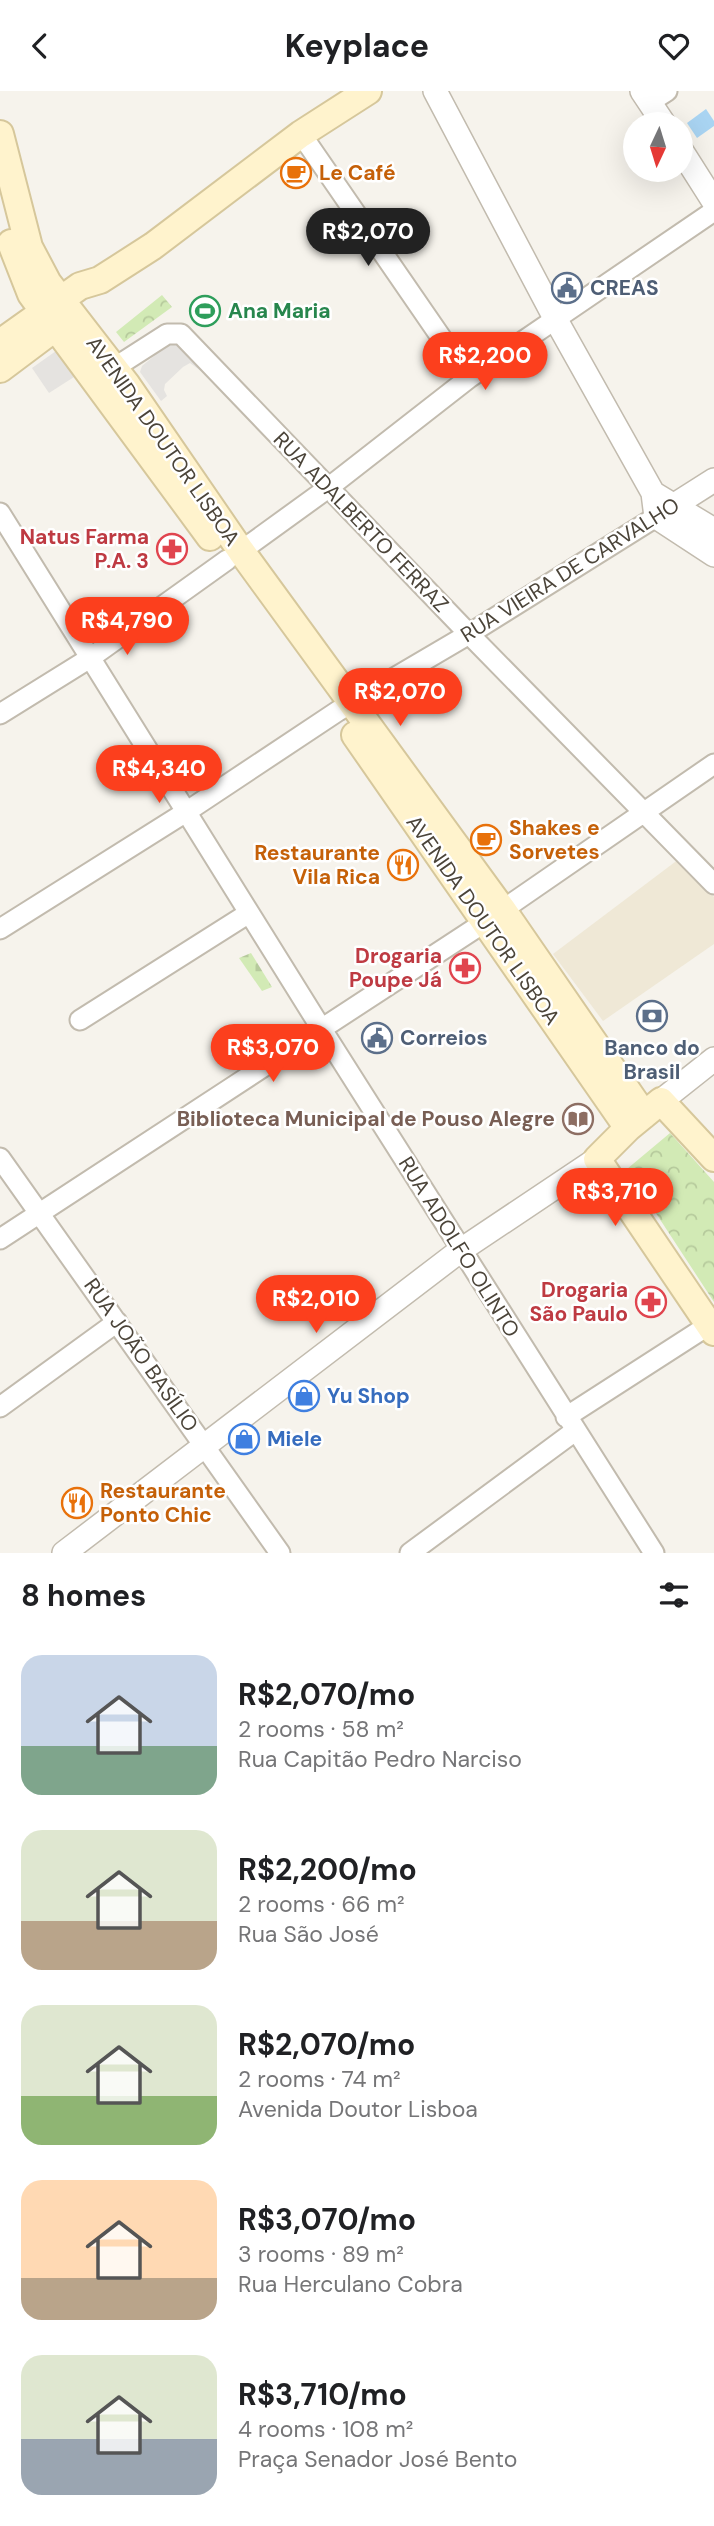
<!DOCTYPE html>
<meta charset="utf-8">
<style>
:root{--surface:#fff;--page:#f6f6f6;--text:#202124;--muted:#757577;--accent:#fc3f1d}
body{margin:0;font-family:"DM Sans",sans-serif;background:var(--page);color:var(--text);height:100vh;display:flex;flex-direction:column;font-size:26px;white-space:nowrap}
*{box-sizing:border-box;margin:0}
p{font-size:23px;color:var(--muted)}
.icon{flex:none;width:38px;height:38px;fill:none;stroke:currentColor;stroke-width:2;stroke-linecap:round;stroke-linejoin:round}
.map{position:relative;height:1462px;overflow:hidden}
.details{display:flex;flex-direction:column;background:var(--surface);flex:1}
.details>*{flex:none}
.needle{width:46px;rotate:184deg}
.tools{position:absolute;left:623px;top:21px;display:grid;gap:14px}
.tools a{display:grid;place-items:center;width:70px;height:70px;border-radius:50%;background:var(--surface);box-shadow:0 7px 28px #0002;font-size:35px}
.price{position:absolute;translate:-50% -60px;padding:0 16px;border-radius:24px;background:var(--accent);color:#fff;font-size:23px;line-height:46px;filter:drop-shadow(0 2px 4px #0008)}
.price::after{content:'';position:absolute;left:50%;top:42px;width:21px;height:16px;margin-left:-10px;background:inherit;clip-path:polygon(0 0,100% 0,50% 100%)}
.price.current{background:#222;color:#fff}
ul{padding:0;list-style:none}
li{display:flex;align-items:center;gap:21px;height:175px;padding:0 21px}
li span{display:grid;place-items:center;flex:none;width:196px;height:140px;border-radius:21px;color:#555}
li>.icon{margin-inline-start:auto}
span .icon{width:84px;height:84px;fill:#fffc;stroke-width:1}
li b{font-size:30px}
h2{display:flex;justify-content:space-between;align-items:center;height:84px;padding:0 21px;font-size:30px}
header{display:flex;justify-content:space-between;align-items:center;height:91px;padding:0 21px;background:var(--surface);font-size:32px;font-weight:700}
.map>svg:first-child{display:block}
</style>
<header><svg class="icon" aria-label="back" viewBox="0 0 24 24"><path d="M15 5l-7 7 7 7"/></svg>Keyplace<svg class="icon" aria-label="heart" viewBox="0 0 24 24"><path d="M12 20l-8-8c-3-5 5-10 8-4 3-6 11-1 8 4z"/></svg></header>
<div class="map">
<svg width="714" height="1462" viewBox="0 0 714 1462">
<defs>
<pattern id="forest-crowns" width="20" height="18" patternUnits="userSpaceOnUse" patternTransform="scale(1.75)"><rect width="20" height="18" fill="#d2eab5"/><path d="M2 6a3 3 0 1 1 6 0M12 15a3 3 0 1 1 6 0" fill="none" stroke="#b6ca9c"/></pattern>
<pattern id="cemetery-stones" width="16" height="16" patternUnits="userSpaceOnUse" patternTransform="scale(1.75)"><rect width="16" height="16" fill="#d2eab5"/><path d="M2 7V4a2 2 0 0 1 4 0v3zM10 15v-3a2 2 0 0 1 4 0v3z" fill="#b6ca9c"/></pattern>
</defs>
<rect width="100%" height="100%" fill="#f6f3ec"/>
<path fill="#efe8d6" d="M679 768 714 806V853L603 930 553 863Z"/>
<path fill="url(#forest-crowns)" d="M162 204 172 216 124 251 116 241Z
M670 1042 714 1091V1211L627 1078Z"/>
<path fill="url(#cemetery-stones)" d="M251 862 272 896 262 900 239 867Z"/>
<path fill="#e5e3e0" d="M171 251 180 252 206 275 201 280 190 272 183 276 165 293 164 299 167 305 161 310 140 281 142 275Z
M56 260 74 286 49 302 32 277Z"/>
<path fill="#a9d4f2" d="M706 18 714 30V35L697 47 687 32Z"/>
<g fill="none" stroke-linecap="round" stroke-linejoin="round">
<g stroke="#c2bbae" stroke-width="23">
<path id="minor" d="M650 11 667 0
M301 43 469 287
M103 284 167 243H181L469 543 714 793
M0 422 321 937 654 1462
M241 460 328 397 469 287 714 120
M0 623 90 567 227 469
M0 838 186 721 338 620 469 543 656 426
M80 929 249 822
M0 1067 280 1462
M0 1148 485 831 714 673
M0 1316 117 1231
M566 1326 709 1234
M410 1462 575 1340"/>
</g>
<g stroke="#c2bbae" stroke-width="26">
<path id="tertiary" d="M435 0 556 229 653 402 656 426
M642 0 664 33
M681 59 714 111
M653 402 714 439
M662 422 714 389
M656 426 714 464
M661 1010 714 968
M64 1462 461 1159 597 1068"/>
</g>
<g stroke="#d6c79b" stroke-width="30">
<path id="secondary" d="M0 43 29 156 48 192 127 294 241 460 502 818 644 1024
M11 152 31 203 210 446
M0 252 80 195 100 189 153 155 301 43 368 0
M0 278 68 227
M355 644 628 1037
M714 1067 661 1010 628 1037 597 1068 714 1241"/>
</g>
<use href="#minor" stroke="#fff" stroke-width="19"/>
<use href="#tertiary" stroke="#fff" stroke-width="23"/>
<use href="#secondary" stroke="#fff3cd" stroke-width="26"/>
</g>
<defs>
<g id="cafe-ring" transform="scale(1.575)"><circle r="9.5" fill="#fff" stroke="#e8710a" stroke-width="1.5"/><path d="M-5.5-4.5H6V0H3Q3 3.5 0 3.5H-2.5Q-5.5 3.5-5.5 0ZM3-3.2v2h1.7v-2ZM-6 4.5H4V6H-6Z" fill="#e8710a"/></g>
<g id="civic-ring" transform="scale(1.575)"><circle r="9.5" fill="#fff" stroke="#5c6f8a" stroke-width="1.5"/><path d="M-.6-6.5H3V-4.5H.6V-3L4-1V1h2V6H-6V1h2V-1L-.6-3ZM-1.2 2.5V6h2.4V2.5Z" fill="#5c6f8a"/></g>
<g id="stadium-ring" transform="scale(1.575)"><circle r="9.5" fill="#fff" stroke="#2e9e5b" stroke-width="1.5"/><path d="M0-5a6.5 5 0 1 0 0 10a6.5 5 0 1 0 0-10ZM-3.5-1.8h7v3.6h-7Z" fill="#2e9e5b"/></g>
<g id="pharmacy-ring" transform="scale(1.575)"><circle r="9.5" fill="#fff" stroke="#e0444e" stroke-width="1.5"/><path d="M-2-6h4v4h4v4h-4v4h-4v-4h-4v-4h4Z" fill="#e0444e"/></g>
<g id="restaurant-ring" transform="scale(1.575)"><circle r="9.5" fill="#fff" stroke="#e8710a" stroke-width="1.5"/><path d="M-5-6h1v4h1v-4h1v4h1v-4h1v5L-1.5 .5V6h-2V.5L-5-1ZM5-6V6H3V1.5H1.5Q1.5-4 5-6Z" fill="#e8710a"/></g>
<g id="bank-ring" transform="scale(1.575)"><circle r="9.5" fill="#fff" stroke="#5c6f8a" stroke-width="1.5"/><path d="M-6-4H6V4H-6ZM0-2.3a2.3 2.3 0 1 0 0 4.6a2.3 2.3 0 1 0 0-4.6Z" fill="#5c6f8a"/></g>
<g id="library-ring" transform="scale(1.575)"><circle r="9.5" fill="#fff" stroke="#8d6e63" stroke-width="1.5"/><path d="M-6-4Q-3-5.5-.7-3.5V5Q-3 3-6 4ZM6-4Q3-5.5 .7-3.5V5Q3 3 6 4Z" fill="#8d6e63"/></g>
<g id="shop-ring" transform="scale(1.575)"><circle r="9.5" fill="#fff" stroke="#3f7fe0" stroke-width="1.5"/><path d="M-5-2.5h2.3a2.7 3.5 0 0 1 5.4 0H5L5.5 6h-11ZM-1.5-2.5h3a1.5 2.3 0 0 0-3 0Z" fill="#3f7fe0"/></g>
</defs>
<g fill-rule="evenodd">
<use href="#cafe-ring" x="296" y="82"/>
<use href="#civic-ring" x="567" y="197"/>
<use href="#stadium-ring" x="205" y="220"/>
<use href="#pharmacy-ring" x="172" y="458"/>
<use href="#cafe-ring" x="486" y="749"/>
<use href="#restaurant-ring" x="403" y="774"/>
<use href="#pharmacy-ring" x="465" y="877"/>
<use href="#bank-ring" x="652" y="925"/>
<use href="#civic-ring" x="377" y="947"/>
<use href="#library-ring" x="578" y="1028"/>
<use href="#pharmacy-ring" x="651" y="1211"/>
<use href="#shop-ring" x="304" y="1305"/>
<use href="#shop-ring" x="244" y="1348"/>
<use href="#restaurant-ring" x="77" y="1412"/>
</g>
<g text-anchor="middle" dominant-baseline="central" stroke-width="5" stroke-linejoin="round" paint-order="stroke">
<g font-size="21" font-weight="bold" fill="#c56008" stroke="#fff" text-anchor="start">
<text x="319" y="82">Le Café</text>
<text x="509" y="737">Shakes e<tspan x="509" dy="24">Sorvetes</tspan></text>
<text x="380" y="762" text-anchor="end">Restaurante<tspan x="380" dy="24">Vila Rica</tspan></text>
<text x="100" y="1400">Restaurante<tspan x="100" dy="24">Ponto Chic</tspan></text>
</g>
<g font-size="21" font-weight="bold" fill="#4e5e75" stroke="#fff" text-anchor="start">
<text x="590" y="197">CREAS</text>
<text x="400" y="947">Correios</text>
<text x="652" y="957" text-anchor="middle">Banco do<tspan x="652" dy="24">Brasil</tspan></text>
</g>
<g font-size="21" font-weight="bold" fill="#27864d" stroke="#fff" text-anchor="start">
<text x="228" y="220">Ana Maria</text>
</g>
<g font-size="21" fill="#4b4439" stroke="#fff">
<text transform="translate(163 350) rotate(55)">AVENIDA DOUTOR LISBOA</text>
<text transform="translate(361 431) rotate(46)">RUA ADALBERTO FERRAZ</text>
<text transform="translate(570 479) rotate(-32)">RUA VIEIRA DE CARVALHO</text>
<text transform="translate(483 829) rotate(55)">AVENIDA DOUTOR LISBOA</text>
<text transform="translate(459 1156) rotate(58)">RUA ADOLFO OLINTO</text>
<text transform="translate(141 1264) rotate(55)">RUA JOÃO BASÍLIO</text>
</g>
<g font-size="21" font-weight="bold" fill="#be3a42" stroke="#fff" text-anchor="end">
<text x="149" y="446">Natus Farma<tspan x="149" dy="24">P.A. 3</tspan></text>
<text x="442" y="865">Drogaria<tspan x="442" dy="24">Poupe Já</tspan></text>
<text x="628" y="1199">Drogaria<tspan x="628" dy="24">São Paulo</tspan></text>
</g>
<g font-size="21" font-weight="bold" fill="#785e54" stroke="#fff" text-anchor="end">
<text x="555" y="1028">Biblioteca Municipal de Pouso Alegre</text>
</g>
<g font-size="21" font-weight="bold" fill="#366cbe" stroke="#fff" text-anchor="start">
<text x="327" y="1305">Yu Shop</text>
<text x="267" y="1348">Miele</text>
</g>
</g>
</svg>
<div class="tools">
<a><svg class="needle" viewBox="-14 -14 28 28"><path d="M0-13l5 13h-10z" fill="#e53935"/><path d="M0 13l5-13h-10z" fill="#757577"/></svg></a>
</div>
<b class="price current" style="left:368px;top:177px">R$2,070</b>
<b class="price" style="left:485px;top:301px">R$2,200</b>
<b class="price" style="left:127px;top:566px">R$4,790</b>
<b class="price" style="left:400px;top:637px">R$2,070</b>
<b class="price" style="left:159px;top:714px">R$4,340</b>
<b class="price" style="left:273px;top:993px">R$3,070</b>
<b class="price" style="left:615px;top:1137px">R$3,710</b>
<b class="price" style="left:316px;top:1244px">R$2,010</b>
</div>
<section class="details">
<h2>8 homes<svg class="icon" aria-label="filters" viewBox="0 0 24 24"><path d="M4 7h16M4 17h16"/><circle cx="9" cy="7" r="2"/><circle cx="15" cy="17" r="2"/></svg></h2>
<ul>
<li><span style="background:linear-gradient(#c9d6e8 65%,#7fa58c 0)"><svg class="icon" aria-label="home" viewBox="0 0 24 24"><path d="M3 11l9-7 9 7M6 9v11h12V9"/></svg></span><div><b>R$2,070/mo</b><p>2 rooms · 58 m²</p><p>Rua Capitão Pedro Narciso</p></div></li>
<li><span style="background:linear-gradient(#dfe7d0 65%,#b9a48a 0)"><svg class="icon" aria-label="home" viewBox="0 0 24 24"><path d="M3 11l9-7 9 7M6 9v11h12V9"/></svg></span><div><b>R$2,200/mo</b><p>2 rooms · 66 m²</p><p>Rua São José</p></div></li>
<li><span style="background:linear-gradient(#dfe7d0 65%,#8fb573 0)"><svg class="icon" aria-label="home" viewBox="0 0 24 24"><path d="M3 11l9-7 9 7M6 9v11h12V9"/></svg></span><div><b>R$2,070/mo</b><p>2 rooms · 74 m²</p><p>Avenida Doutor Lisboa</p></div></li>
<li><span style="background:linear-gradient(#ffd9b3 70%,#b9a48a 0)"><svg class="icon" aria-label="home" viewBox="0 0 24 24"><path d="M3 11l9-7 9 7M6 9v11h12V9"/></svg></span><div><b>R$3,070/mo</b><p>3 rooms · 89 m²</p><p>Rua Herculano Cobra</p></div></li>
<li><span style="background:linear-gradient(#dfe7d0 60%,#9aa5b1 0)"><svg class="icon" aria-label="home" viewBox="0 0 24 24"><path d="M3 11l9-7 9 7M6 9v11h12V9"/></svg></span><div><b>R$3,710/mo</b><p>4 rooms · 108 m²</p><p>Praça Senador José Bento</p></div></li>
</ul>
</section>
